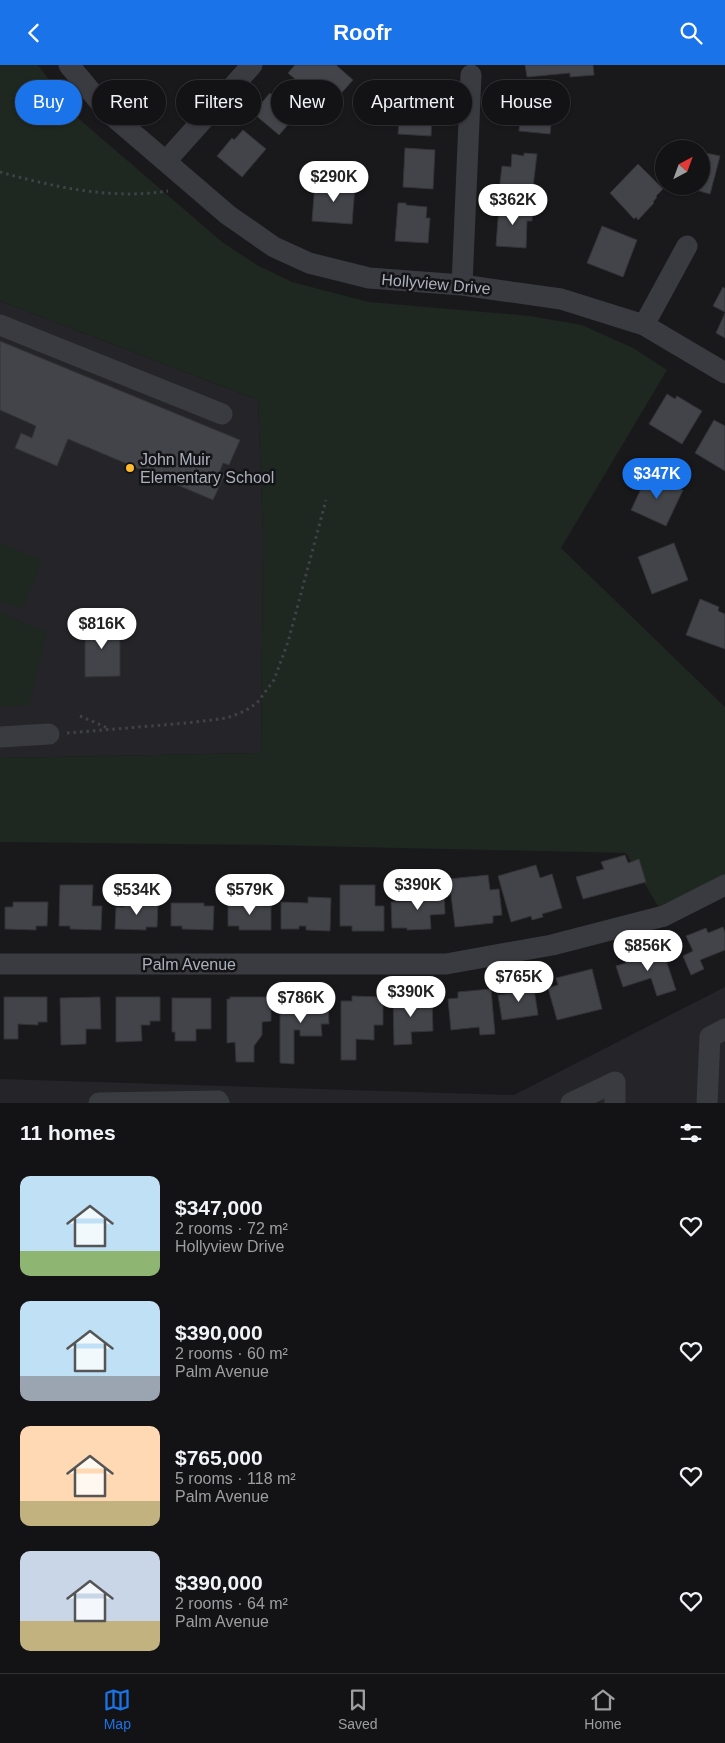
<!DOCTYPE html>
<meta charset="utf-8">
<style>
:root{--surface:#131315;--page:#1c1c1e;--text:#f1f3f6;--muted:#9d9ea0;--line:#323234;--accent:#1a73e8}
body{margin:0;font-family:Arial,sans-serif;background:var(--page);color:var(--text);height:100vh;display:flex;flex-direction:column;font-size:19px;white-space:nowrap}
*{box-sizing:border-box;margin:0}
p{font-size:16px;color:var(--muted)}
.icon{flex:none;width:28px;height:28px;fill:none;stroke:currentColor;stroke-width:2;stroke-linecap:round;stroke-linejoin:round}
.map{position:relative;height:1038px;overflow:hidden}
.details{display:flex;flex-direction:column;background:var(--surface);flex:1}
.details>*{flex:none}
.guide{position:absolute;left:15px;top:15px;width:695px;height:45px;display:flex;gap:10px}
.needle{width:32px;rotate:41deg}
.tools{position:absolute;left:655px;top:75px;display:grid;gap:10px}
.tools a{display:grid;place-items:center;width:55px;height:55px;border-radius:50%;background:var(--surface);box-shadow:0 1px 4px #0004,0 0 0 1px var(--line);font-size:25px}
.price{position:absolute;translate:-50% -42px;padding:0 11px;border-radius:18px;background:#fff;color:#222;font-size:16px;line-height:32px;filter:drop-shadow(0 1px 2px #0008)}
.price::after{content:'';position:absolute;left:50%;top:30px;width:15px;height:11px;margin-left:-8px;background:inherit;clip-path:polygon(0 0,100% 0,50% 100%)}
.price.active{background:var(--accent);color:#fff}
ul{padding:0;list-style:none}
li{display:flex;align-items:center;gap:15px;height:125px;padding:0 20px}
li span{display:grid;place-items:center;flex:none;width:140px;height:100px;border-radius:10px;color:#555}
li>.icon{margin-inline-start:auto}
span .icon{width:60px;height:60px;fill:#fffc;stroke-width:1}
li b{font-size:21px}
h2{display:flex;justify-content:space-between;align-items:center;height:60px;padding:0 20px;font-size:21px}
.pill{padding:0 18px;border-radius:22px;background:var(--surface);box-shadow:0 1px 4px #0004,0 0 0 1px var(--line);font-size:18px;line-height:45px}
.pill.active{background:var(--accent);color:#fff}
header{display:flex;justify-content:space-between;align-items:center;height:65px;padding:0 20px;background:var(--accent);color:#fff;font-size:22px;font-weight:700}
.tab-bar{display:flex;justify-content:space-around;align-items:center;height:70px;border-top:1px solid var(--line);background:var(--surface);font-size:14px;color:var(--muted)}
.tab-bar a{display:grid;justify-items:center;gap:2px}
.tab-bar .active{color:var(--accent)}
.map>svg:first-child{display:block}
</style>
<header><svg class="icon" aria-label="back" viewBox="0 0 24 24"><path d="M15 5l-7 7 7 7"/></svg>Roofr<svg class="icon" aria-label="search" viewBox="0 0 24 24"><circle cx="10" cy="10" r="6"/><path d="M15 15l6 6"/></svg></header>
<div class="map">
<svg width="725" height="1038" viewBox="0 0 725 1038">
<rect width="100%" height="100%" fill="#19191c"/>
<path fill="#252529" d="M0 236 258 335 263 472 261 688 0 693Z
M725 922V1038H0V1014L514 1030Z"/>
<path fill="#1e2720" d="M0 0H38L78 53 222 177 257 200 292 217 369 237 530 251 582 260 633 283 667 305 561 483 725 642V820L664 851 626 788 267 780 0 777V693L261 688 263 472 258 335 0 236Z
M0 478 36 493 41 498 25 539 19 543 0 536Z
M0 547 47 567 29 641H0Z"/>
<path fill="#434449" stroke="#333338" d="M295 0H311L312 1 313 0H336L353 15 328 43 288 8Z
M525 0H593L594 10 570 12V8L527 12Z
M287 23 306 39 279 70 253 48 270 28 277 34Z
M525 29 544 31V29L554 30 550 69 519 66 521 43 523 44Z
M401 33 429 35 428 45 432 46 431 71 398 69Z
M243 65 266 84 242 112 217 91 232 73 234 75Z
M405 83 435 85 433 124 403 122Z
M701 87 720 91 710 129 682 121H701Z
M524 88 537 89 532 130 499 126 502 101 511 102 512 89 524 91Z
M638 99 663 124 656 131 657 132 653 137 654 138 638 155 636 152 634 154 610 128Z
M315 118 355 121 352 159 312 156Z
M398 138H406V140L427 142 426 153H430L428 178 395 176Z
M517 140 533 142 532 156H527L526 183 496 181 499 141 517 142Z
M602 161 637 175 623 212 587 198Z
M723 222 725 224V247L713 241Z
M725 248V273L716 268Z
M0 276 240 375 229 400 223 398 220 406 225 409 213 435 68 374 57 401 15 383 21 368 32 373 36 361 0 345Z
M667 329 675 334 677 331 702 346 682 379 649 359Z
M714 355 725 361V406L695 388Z
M648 409 683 425 666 461 631 445Z
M674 478 688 515 652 529 638 492Z
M700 534 719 542 718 546 725 549V584L686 570Z
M120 558V611L85 612V559Z
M625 790 628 798 639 794 646 817 583 834 576 812 604 804 601 797Z
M536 800 540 813 552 809 562 843 542 849 543 852 532 855 531 851 511 857 498 811Z
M488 810 490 825 499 824 502 850 493 851V858L455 862 449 814Z
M60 820H93L92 841H102L101 865 70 864V861H59Z
M340 820H375V841H384V866H352V861H340Z
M444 823 445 849 430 850 431 864 407 865V863H392L391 837 425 836V824Z
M308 832 331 833 330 866 306 865V861H299V864H281V837L308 838Z
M13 837H48L47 861H36V865L5 864V842H13Z
M124 837 158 838 157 862H146V865L115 864 116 842H124Z
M262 837V841H271V865H239V861H228V838Z
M171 838H204V841H214L213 865 182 864V861H171Z
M723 862 725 867V885L700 895 704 904 691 910 683 891 693 886 686 871 706 863 708 868Z
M655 886V888L663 886 676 925 657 931 651 913 623 922 616 901 626 898 625 896Z
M592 904 602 944 557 955 548 923 558 920 556 913Z
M533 917 538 950 502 955 498 930 519 927 518 920Z
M491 924 495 969 480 970 479 962 451 965 448 934 458 933V927Z
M418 930V935L432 934 433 966 411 967 412 979 394 980 393 931Z
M352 931 383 932V960H374V975L356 974V995H341V936H352Z
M4 932H47V957H38V960L18 959V974H4Z
M100 932 101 964H86V979L61 980 60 933Z
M116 932H160V956H150V960H141L142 976 116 977Z
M230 932H271V956L262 957V970L254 981V997H236L235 977 227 978V934H230Z
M172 933H211V964H196V976H175V967H172Z
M291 934 328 935 329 959H321L322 971H300V965H294V999L280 998V948H291Z"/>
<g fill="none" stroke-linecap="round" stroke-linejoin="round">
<path stroke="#3f4248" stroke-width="3" stroke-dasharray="2.5 4" stroke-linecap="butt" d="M0 107C54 122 112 135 168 126
M80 651 110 664
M67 668 187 658 227 653 245 646 257 638 274 615 288 577 326 435"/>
<path stroke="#3a3b41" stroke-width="21" d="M69 0 108 47 228 150 274 182 309 198 369 213 462 220 561 234 644 260 725 308
M166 96 252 0
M462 220 471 10
M0 260 222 349
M644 260 687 181
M0 672 49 669
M0 899H446L552 880 664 851 725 820
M99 1038 218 1036 219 1038
M571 1038 615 1017V1038
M707 1038 710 972 725 964"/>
</g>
<circle fill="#ffbb2d" stroke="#141417" stroke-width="2" cx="130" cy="403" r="5"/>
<g text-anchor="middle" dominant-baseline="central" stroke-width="5" stroke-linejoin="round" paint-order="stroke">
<g font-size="16" fill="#aab0bc" stroke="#141417">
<text transform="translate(436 219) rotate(5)">Hollyview Drive</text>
<text x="189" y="899">Palm Avenue</text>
</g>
<g font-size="16" fill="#aab0bc" stroke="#141417" text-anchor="start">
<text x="140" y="394">John Muir<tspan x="140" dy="18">Elementary School</tspan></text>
</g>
</g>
</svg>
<div class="tools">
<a><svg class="needle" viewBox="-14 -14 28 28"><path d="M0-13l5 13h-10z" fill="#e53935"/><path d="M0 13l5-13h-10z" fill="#9d9ea0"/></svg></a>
</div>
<b class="price" style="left:334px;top:138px">$290K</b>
<b class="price" style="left:513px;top:161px">$362K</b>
<b class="price active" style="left:657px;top:435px">$347K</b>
<b class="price" style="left:102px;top:585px">$816K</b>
<b class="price" style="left:418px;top:846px">$390K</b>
<b class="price" style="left:137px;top:851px">$534K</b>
<b class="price" style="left:250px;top:851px">$579K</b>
<b class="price" style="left:648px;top:907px">$856K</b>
<b class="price" style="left:519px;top:938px">$765K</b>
<b class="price" style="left:411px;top:953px">$390K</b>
<b class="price" style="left:301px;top:959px">$786K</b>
<div class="guide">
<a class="pill active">Buy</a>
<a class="pill">Rent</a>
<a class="pill">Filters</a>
<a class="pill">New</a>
<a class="pill">Apartment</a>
<a class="pill">House</a>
</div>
</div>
<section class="details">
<h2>11 homes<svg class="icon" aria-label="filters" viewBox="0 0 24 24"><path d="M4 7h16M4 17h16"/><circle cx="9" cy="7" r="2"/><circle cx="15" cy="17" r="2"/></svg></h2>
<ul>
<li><span style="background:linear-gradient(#bfe0f5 75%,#8fb573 0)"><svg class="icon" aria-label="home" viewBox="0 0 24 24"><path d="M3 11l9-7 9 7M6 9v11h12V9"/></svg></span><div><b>$347,000</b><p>2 rooms · 72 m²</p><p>Hollyview Drive</p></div><svg class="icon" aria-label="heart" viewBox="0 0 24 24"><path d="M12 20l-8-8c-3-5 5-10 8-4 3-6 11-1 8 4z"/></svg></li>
<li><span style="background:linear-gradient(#bfe0f5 75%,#9aa5b1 0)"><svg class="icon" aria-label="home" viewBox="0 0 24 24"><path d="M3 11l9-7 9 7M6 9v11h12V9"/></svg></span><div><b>$390,000</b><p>2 rooms · 60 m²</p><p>Palm Avenue</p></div><svg class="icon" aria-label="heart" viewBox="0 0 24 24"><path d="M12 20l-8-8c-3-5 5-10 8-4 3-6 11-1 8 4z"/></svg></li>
<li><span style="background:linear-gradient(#ffd9b3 75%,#c2b280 0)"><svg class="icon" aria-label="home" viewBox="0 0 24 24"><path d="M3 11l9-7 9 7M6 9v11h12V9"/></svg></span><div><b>$765,000</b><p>5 rooms · 118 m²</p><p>Palm Avenue</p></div><svg class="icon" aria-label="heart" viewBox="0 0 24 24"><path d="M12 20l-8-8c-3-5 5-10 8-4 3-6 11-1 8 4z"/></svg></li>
<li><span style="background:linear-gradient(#c9d6e8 70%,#c2b280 0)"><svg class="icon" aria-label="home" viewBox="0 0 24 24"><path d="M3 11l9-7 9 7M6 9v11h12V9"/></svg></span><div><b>$390,000</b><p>2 rooms · 64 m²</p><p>Palm Avenue</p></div><svg class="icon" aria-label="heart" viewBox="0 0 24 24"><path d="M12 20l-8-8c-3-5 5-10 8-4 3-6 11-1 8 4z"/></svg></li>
</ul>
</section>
<nav class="tab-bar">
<a class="active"><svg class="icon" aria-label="map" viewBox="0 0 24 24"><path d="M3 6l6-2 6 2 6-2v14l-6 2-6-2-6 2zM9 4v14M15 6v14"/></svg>Map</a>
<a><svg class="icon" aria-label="saved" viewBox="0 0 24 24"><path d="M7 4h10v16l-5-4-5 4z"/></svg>Saved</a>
<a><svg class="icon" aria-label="home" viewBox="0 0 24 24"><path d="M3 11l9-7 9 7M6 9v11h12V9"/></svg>Home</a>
</nav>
